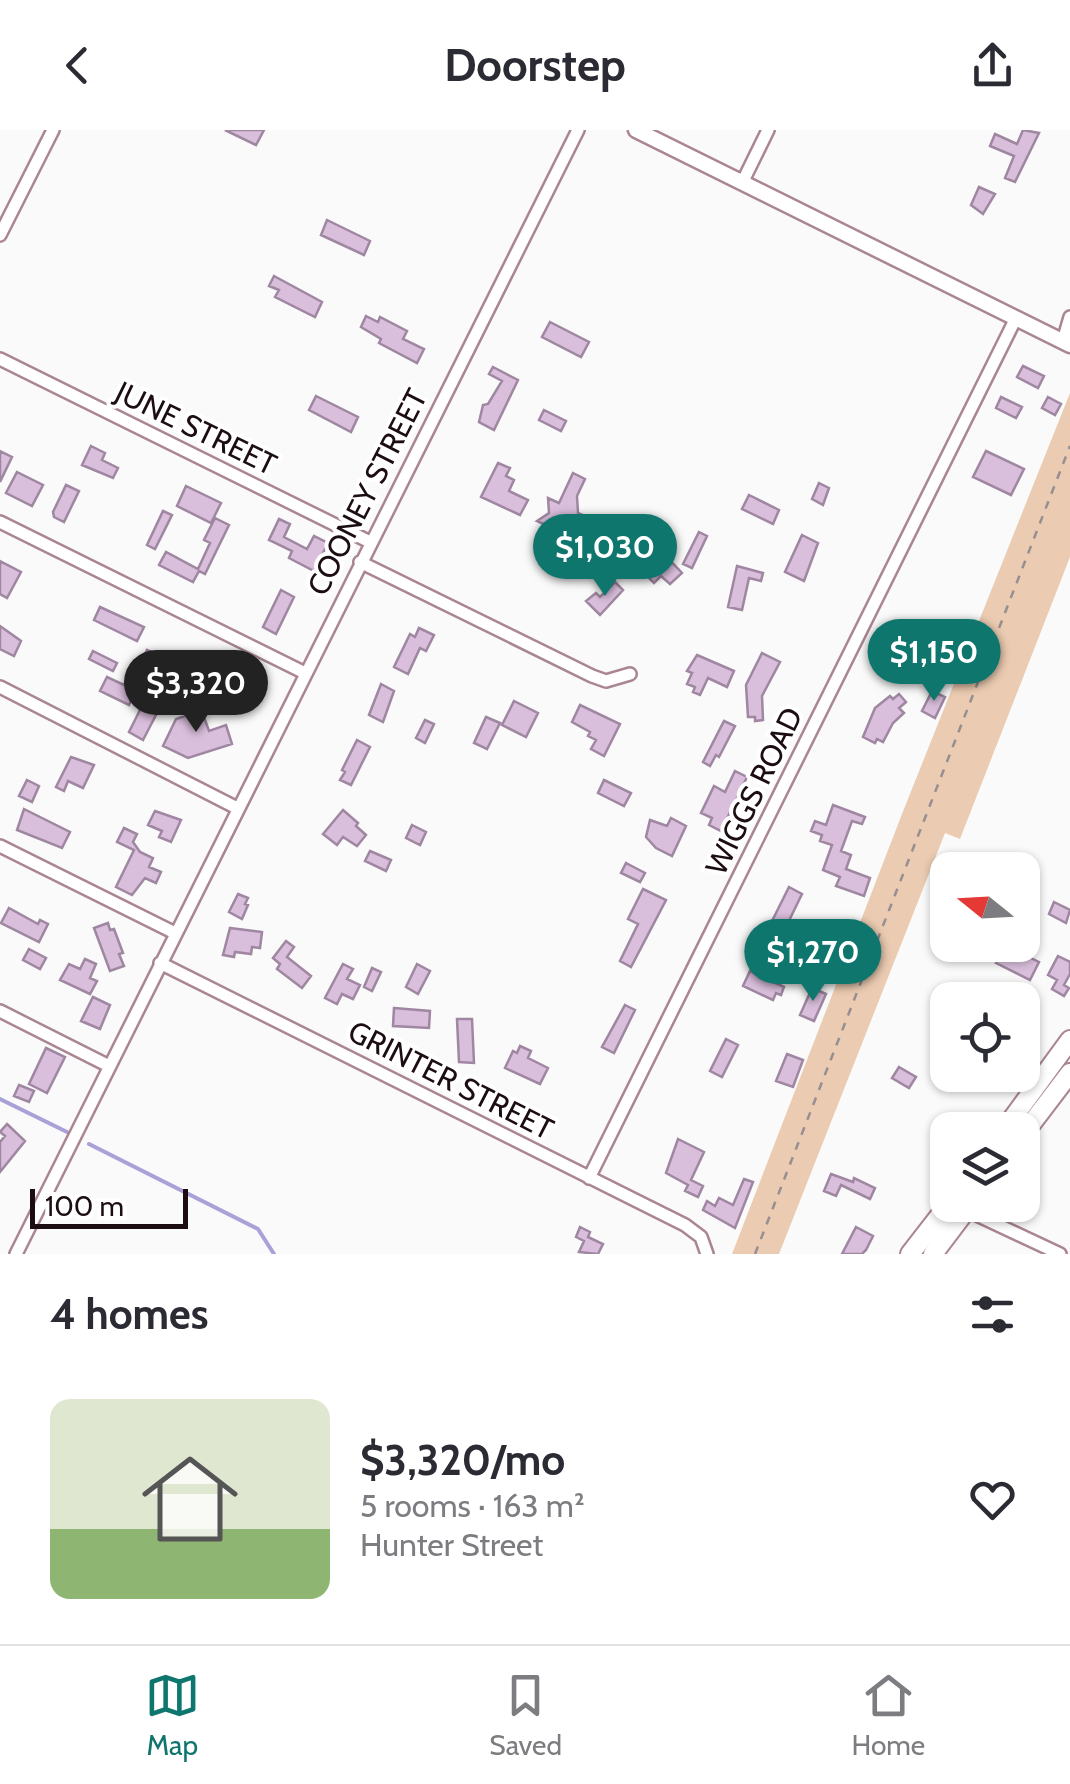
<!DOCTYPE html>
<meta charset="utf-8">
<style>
:root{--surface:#fff;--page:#f7f7f7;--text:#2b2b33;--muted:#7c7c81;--line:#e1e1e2;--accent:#0f766e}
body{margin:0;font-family:Cabin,sans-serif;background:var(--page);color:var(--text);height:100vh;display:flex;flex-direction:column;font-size:38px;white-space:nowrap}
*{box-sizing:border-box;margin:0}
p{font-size:32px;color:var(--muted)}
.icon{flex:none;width:55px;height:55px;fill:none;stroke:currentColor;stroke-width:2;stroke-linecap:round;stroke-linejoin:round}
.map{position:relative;height:1124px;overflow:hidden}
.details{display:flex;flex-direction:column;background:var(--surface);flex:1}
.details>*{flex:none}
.needle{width:65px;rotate:288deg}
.buttons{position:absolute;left:930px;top:722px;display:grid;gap:20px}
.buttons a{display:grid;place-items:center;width:110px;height:110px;border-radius:20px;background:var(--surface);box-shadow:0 2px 8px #0004;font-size:50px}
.scale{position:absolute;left:30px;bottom:25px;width:158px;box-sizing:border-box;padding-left:10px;border:5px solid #1b0d12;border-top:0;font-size:28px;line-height:35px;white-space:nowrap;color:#1b0d12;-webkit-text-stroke:8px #fff;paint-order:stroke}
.price{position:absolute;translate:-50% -85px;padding:0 22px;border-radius:35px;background:var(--accent);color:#fff;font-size:32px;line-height:65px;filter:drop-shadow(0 2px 5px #0008)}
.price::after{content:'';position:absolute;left:50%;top:60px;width:30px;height:22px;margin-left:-15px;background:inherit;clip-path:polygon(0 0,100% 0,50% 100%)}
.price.on{background:#222;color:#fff}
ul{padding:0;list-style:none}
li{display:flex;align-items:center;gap:30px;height:250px;padding:0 50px}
li span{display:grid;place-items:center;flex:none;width:280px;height:200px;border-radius:20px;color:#555}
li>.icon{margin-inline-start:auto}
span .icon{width:120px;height:120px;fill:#fffc;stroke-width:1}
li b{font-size:42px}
h2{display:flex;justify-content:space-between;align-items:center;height:120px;padding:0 50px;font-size:42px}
header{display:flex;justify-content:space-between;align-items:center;height:130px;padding:0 50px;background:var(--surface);font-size:45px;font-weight:700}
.tabs{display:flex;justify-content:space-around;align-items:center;height:140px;border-top:2px solid var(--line);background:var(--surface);font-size:28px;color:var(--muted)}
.tabs a{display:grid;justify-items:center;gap:5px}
.tabs .on{color:var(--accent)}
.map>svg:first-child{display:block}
</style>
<header><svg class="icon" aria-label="back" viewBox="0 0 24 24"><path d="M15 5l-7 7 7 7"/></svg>Doorstep<svg class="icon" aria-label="share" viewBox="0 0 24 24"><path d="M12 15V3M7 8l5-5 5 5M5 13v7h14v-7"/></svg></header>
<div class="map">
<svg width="1070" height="1124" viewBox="0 0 1070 1124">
<rect width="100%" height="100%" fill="#fafafa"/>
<path fill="#ebcbb1" d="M1070 263V427L960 709 945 703 779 1124H732L902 684Z"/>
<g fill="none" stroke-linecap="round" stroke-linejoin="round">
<path stroke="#a9a1d7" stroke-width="4" d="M0 969 67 1002
M89 1014 258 1099 274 1124"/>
</g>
<path fill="#dabfdc" stroke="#9f86a1" stroke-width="2.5" d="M225 0H264L256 15Z
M1023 0 1039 3 1015 52 1005 48 1014 26 990 16 995 4 1017 14Z
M979 57 995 64 983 84 971 75Z
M327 90 370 111 364 125 321 105Z
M274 146 322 172 315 187 275 167 279 160 269 156Z
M366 186 378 192 380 187 407 201 403 209 424 219 417 233 379 213 381 209 361 197Z
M550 192 589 212 581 227 542 207Z
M1023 236 1044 246 1038 258 1017 247Z
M493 237 518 250 494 300 479 292 483 275 488 274 502 251 489 244Z
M316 266 358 287 351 302 309 280Z
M1001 267 1022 277 1016 288 996 278Z
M1048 267 1061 274 1055 285 1042 278Z
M544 280 566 291 561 301 539 290Z
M91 316 105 323 102 330 118 338 113 348 82 335Z
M0 321 12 327 0 352Z
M986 321 1024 339 1011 365 973 347Z
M498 333 510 338 506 346 514 350 509 361 528 370 520 385 481 367Z
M17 342 43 355 32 376 6 363Z
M573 343 585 349 577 366 578 383 587 387 575 396 577 410 563 403 551 411 550 397 537 391 549 383 548 368 559 373Z
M819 353 829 358 823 375 812 369Z
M66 355 79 361 64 392 54 387 53 382Z
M186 356 221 373 211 393 177 376Z
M749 365 779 380 773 394 742 379Z
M163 381 172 385 155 419 147 415Z
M215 388 229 395 205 444 199 441 193 452 159 435 166 422 198 439 210 413 204 410Z
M279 389 290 394 284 407 307 419 314 406 328 413 314 441 289 428 292 421 269 410Z
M600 396 611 401 600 429 589 424V420Z
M699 402 707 406 692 438 683 434Z
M802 405 818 413 804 451 785 442Z
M664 424 682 443 670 454 661 446 654 453 644 443Z
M0 431 21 442 7 468 0 464Z
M737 436 763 443 761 451 749 448 742 480 728 477Z
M615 452 623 460 600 485 586 471 596 463 600 467Z
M281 460 294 467 276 504 263 497Z
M100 477 144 497 137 511 94 490Z
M0 496 21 511 14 526 0 519Z
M419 498 434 505 426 521 420 518 408 544 394 537 410 504 415 507Z
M147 520 162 527 159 533 178 542 173 553 138 538Z
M93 521 117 533 113 541 89 529Z
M762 523 780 532 762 566 763 590 755 591V587H748L746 555Z
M697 525 734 541 727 557 708 548 700 565 693 562 695 557 687 554 692 543 687 541Z
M226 535 249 546 230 578 217 572 230 547 222 543Z
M129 545 140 551 129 575 100 561 107 547 124 555Z
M381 554 394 561 383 592 369 585Z
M932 561 945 567 935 588 922 581Z
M899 564 906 572 899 578 904 583 893 593 883 612 877 609 875 613 863 607 875 578 890 566 893 569Z
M514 571 538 583 526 607 502 595Z
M143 574 158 581 143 610 129 602Z
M580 575 620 594 604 626 591 619 596 610 588 606 590 602 572 592Z
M200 576 209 601 226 595 232 614 188 628 163 616 176 589 185 586 183 582Z
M486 587 500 593 487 619 474 613Z
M425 590 434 594 425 613 416 608Z
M724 591 735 596 719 627 716 625 710 636 703 632Z
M357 610 370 617 351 655 340 650 345 642 342 640Z
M71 627 94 635 83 658 68 651 64 661 56 657Z
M735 641 747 647 721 701 709 695 712 688 701 683 714 656 725 662Z
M27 650 39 656 32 672 19 666Z
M604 650 631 663 624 676 598 663Z
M833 675 865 687 862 694 852 691 841 721 851 725 846 739 870 748 864 766 836 756 840 747 823 740 832 715 820 711 822 705 811 701 815 691 826 695Z
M24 679 70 702 62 718 17 700Z
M343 680 358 693 356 696 366 705 357 716 343 707 337 715 323 704Z
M155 681 181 690 171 712 159 707 162 701 148 695Z
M671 688 686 696 672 726 656 718 646 707 650 690 667 696Z
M412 695 426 702 420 715 406 708Z
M124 698 137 704 133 712 140 722 153 728 149 737 161 742 156 753 145 748 132 765 116 757 134 720 117 712Z
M370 721 391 730 386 741 365 731Z
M626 733 645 743 640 752 621 743Z
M789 757 802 764 784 801 770 795Z
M643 759 666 770 631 837 620 831 638 794 628 789Z
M238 764 248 768 245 774 248 775 242 789 229 782Z
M1054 772 1070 780 1066 793 1049 784Z
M9 778 38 794 40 790 48 794 39 812 1 793Z
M108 793 110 800 114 799 123 823 119 824 124 836 110 841 94 798Z
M230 798 262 802 260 818 252 817 251 824 235 822 234 827 223 825Z
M286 811 294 817 287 827 311 846 302 858 277 839 280 834 273 828Z
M766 811 784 820 778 832 760 823Z
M1004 815 1039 832 1030 850 996 833Z
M29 819 46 828 40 839 23 830Z
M1058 826 1070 832V844L1064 855 1069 858 1064 866 1052 859 1057 850 1048 845Z
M85 829 96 834 90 848 97 851 90 864 60 850 69 834 80 839Z
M343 834 353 839 347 849 360 855 353 869 342 864 337 874 325 868Z
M417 834 430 841 418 864 406 857Z
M372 838 381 842 372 861 364 857Z
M750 841 784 857 781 865 776 863 773 870 743 856Z
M812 858 826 864 814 891 800 885Z
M93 867 110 875 100 899 81 891Z
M625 875 635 880 614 923 602 917Z
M394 878 430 881 429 898 393 896Z
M457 889H472L474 933 459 932Z
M726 909 738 915 722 947 710 941Z
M520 916 531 921 528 928 548 938 540 954 505 938 513 921 517 923Z
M46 918 65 927 47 963 29 954Z
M787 924 803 930 793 957 776 951Z
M899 937 916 947 909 958 892 948Z
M19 955 34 961 29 972 14 966Z
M7 994 25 1011 0 1042V1012L5 1006 0 1002Z
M678 1009 704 1022 691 1050 703 1056 698 1067 685 1061 688 1055 666 1043Z
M948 1012V1038L942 1034 939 1037 932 1032Z
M831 1044 853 1052 854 1048 875 1058 870 1069 841 1055 836 1066 824 1061Z
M744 1049 753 1052 735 1098 703 1080 707 1071 715 1076 719 1068 733 1075Z
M580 1097 590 1102 588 1107 603 1114 598 1124 579 1122 584 1111 576 1107Z
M856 1097 873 1106 866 1120 862 1124H842Z"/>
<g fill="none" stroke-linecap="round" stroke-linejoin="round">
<g stroke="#aa8592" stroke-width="16">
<path id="minor" d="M742 53 768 0
M0 105 53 0
M1063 211 1070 187
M0 229 370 412
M0 392 305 543
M360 432 592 546 606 551 630 544
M0 557 237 678
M0 716 175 803
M160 833 685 1095 701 1107 707 1124
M0 881 109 936
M589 1048 1016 188
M964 1079 1060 1124
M16 1124 578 0"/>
</g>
<g stroke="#aa8592" stroke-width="19">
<path id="tertiary" d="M636 0 1070 215"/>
</g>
<g stroke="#aa8592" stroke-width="22">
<path id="trunk" d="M1004 1000 1070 910
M1022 1006 1070 943
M910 1124 948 1075
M933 1124 970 1075"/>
</g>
<path stroke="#968f92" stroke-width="2.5" stroke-dasharray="8 8" stroke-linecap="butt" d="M755 1124 1070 316"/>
<use href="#minor" stroke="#fff" stroke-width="11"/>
<use href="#tertiary" stroke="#fff" stroke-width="14"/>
<use href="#trunk" stroke="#fff" stroke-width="18"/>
</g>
<g text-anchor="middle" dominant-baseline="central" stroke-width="8" stroke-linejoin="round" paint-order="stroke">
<g font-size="30" fill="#1b0d12" stroke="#fff">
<text transform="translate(196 298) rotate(26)">JUNE STREET</text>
<text transform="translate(367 362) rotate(-63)">COONEY STREET</text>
<text transform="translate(754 661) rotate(-64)">WIGGS ROAD</text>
<text transform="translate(451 950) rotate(27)">GRINTER STREET</text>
</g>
</g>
</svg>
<div class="buttons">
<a><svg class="needle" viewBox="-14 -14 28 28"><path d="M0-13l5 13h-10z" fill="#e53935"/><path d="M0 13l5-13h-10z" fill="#7c7c81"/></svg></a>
<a><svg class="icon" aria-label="locate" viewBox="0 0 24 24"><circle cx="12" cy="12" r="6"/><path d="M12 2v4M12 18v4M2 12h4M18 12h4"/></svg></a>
<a><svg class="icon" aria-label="layers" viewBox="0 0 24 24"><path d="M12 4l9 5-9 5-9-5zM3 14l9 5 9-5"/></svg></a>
</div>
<div class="scale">100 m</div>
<b class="price" style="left:605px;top:469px">$1,030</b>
<b class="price" style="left:934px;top:574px">$1,150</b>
<b class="price on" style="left:196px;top:605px">$3,320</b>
<b class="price" style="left:813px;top:874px">$1,270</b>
</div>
<section class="details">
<h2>4 homes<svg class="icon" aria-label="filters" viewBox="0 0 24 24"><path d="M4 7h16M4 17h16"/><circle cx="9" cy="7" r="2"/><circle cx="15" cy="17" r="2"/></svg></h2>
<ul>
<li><span style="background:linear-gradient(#dfe7d0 65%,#8fb573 0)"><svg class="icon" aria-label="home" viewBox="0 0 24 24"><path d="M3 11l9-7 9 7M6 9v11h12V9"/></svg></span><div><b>$3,320/mo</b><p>5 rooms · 163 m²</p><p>Hunter Street</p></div><svg class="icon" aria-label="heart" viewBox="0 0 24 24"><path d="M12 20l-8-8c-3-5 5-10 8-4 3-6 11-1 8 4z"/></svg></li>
</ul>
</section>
<nav class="tabs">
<a class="on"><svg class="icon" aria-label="map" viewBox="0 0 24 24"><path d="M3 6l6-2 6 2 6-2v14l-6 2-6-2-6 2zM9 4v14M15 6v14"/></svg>Map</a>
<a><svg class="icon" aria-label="saved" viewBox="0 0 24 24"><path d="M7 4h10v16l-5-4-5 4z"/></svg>Saved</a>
<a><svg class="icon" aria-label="home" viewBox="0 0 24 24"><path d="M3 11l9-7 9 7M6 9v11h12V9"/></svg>Home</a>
</nav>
